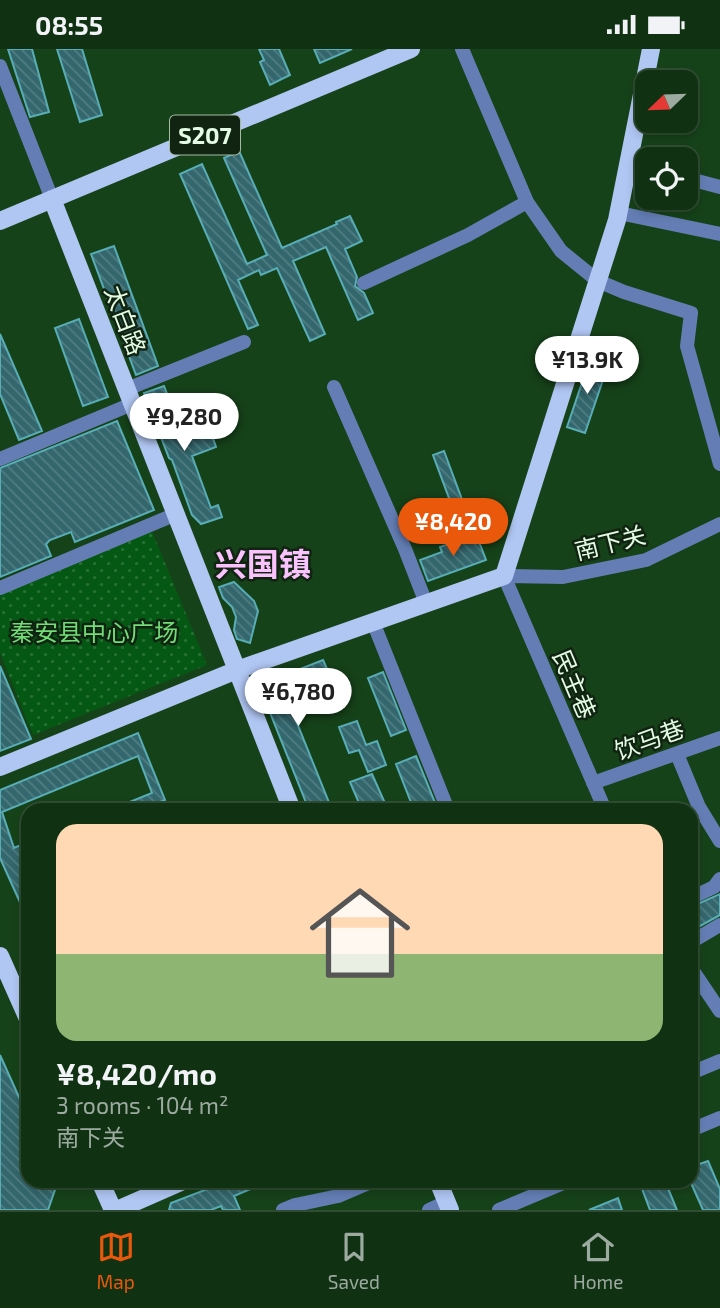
<!DOCTYPE html>
<meta charset="utf-8">
<style>
:root{--surface:#103213;--page:#1e3e21;--text:#f1f3f6;--muted:#9caaa0;--line:#304d33;--accent:#ea580c}
body{margin:0;font-family:"Exo 2","Noto Sans SC",sans-serif;background:var(--page);color:var(--text);height:100vh;display:flex;flex-direction:column;font-size:26px;white-space:nowrap}
*{box-sizing:border-box;margin:0}
p{font-size:23px;color:var(--muted)}
.icon{flex:none;width:38px;height:38px;fill:none;stroke:currentColor;stroke-width:2;stroke-linecap:round;stroke-linejoin:round}
.map{position:relative;flex:1;overflow:hidden}
.side{position:absolute;left:21px;top:754px;width:677px;height:385px;display:flex;flex-direction:column;background:var(--surface);border-radius:21px;box-shadow:0 4px 10px #0003,0 0 0 2px var(--line)}
.side>*{flex:none}
.needle{width:46px;rotate:247deg}
.tools{position:absolute;left:635px;top:21px;display:grid;gap:14px}
.tools a{display:grid;place-items:center;width:63px;height:63px;border-radius:14px;background:var(--surface);box-shadow:0 4px 10px #0003,0 0 0 2px var(--line);font-size:35px}
.price{position:absolute;translate:-50% -60px;padding:0 16px;border-radius:24px;background:#fff;color:#222;font-size:23px;line-height:46px;filter:drop-shadow(0 2px 4px #0008)}
.price::after{content:'';position:absolute;left:50%;top:42px;width:21px;height:16px;margin-left:-10px;background:inherit;clip-path:polygon(0 0,100% 0,50% 100%)}
.price.current{background:var(--accent);color:#fff}
ul{padding:0;list-style:none}
li{display:grid;align-content:center;gap:14px;height:371px;padding:0 35px}
li span{display:grid;place-items:center;height:217px;border-radius:21px;color:#555}
li>.icon{margin-inline-start:auto}
span .icon{width:126px;height:126px;fill:#fffc;stroke-width:1}
li b{font-size:30px}
.status{display:flex;justify-content:space-between;align-items:center;height:49px;padding:0 35px;background:var(--surface);direction:ltr}
.status svg{height:19px;fill:currentColor}
.dock{display:flex;justify-content:space-around;align-items:center;height:98px;border-top:2px solid var(--line);background:var(--surface);font-size:19px;color:var(--muted)}
.dock a{display:grid;justify-items:center;gap:4px}
.dock .current{color:var(--accent)}
.map>svg:first-child{display:block}
</style>
<div class="status"><b>08:55</b><svg viewBox="0 0 49 12"><path d="M0 12V9h3v3zM5 12V6h3v6zM10 12V3h3v9zM15 12V0h3v12zM26 1h20v11H26zM47 4h2v5h-2z"/></svg></div>
<div class="map">
<svg width="720" height="1161" viewBox="0 0 720 1161">
<defs>
<pattern id="park-dots" width="8" height="8" patternUnits="userSpaceOnUse" patternTransform="scale(1.75)"><rect width="8" height="8" fill="#045813"/><path d="M2 2h.1M6 6h.1" fill="none" stroke="#287135" stroke-width="1.8" stroke-linecap="round"/></pattern>
<pattern id="building-back-hatch" width="6" height="6" patternUnits="userSpaceOnUse" patternTransform="scale(1.75)"><rect width="6" height="6" fill="#33676d"/><path d="M-1 5l2 2M0 0l6 6M5-1l2 2" fill="none" stroke="#507e82"/></pattern>
</defs>
<rect width="100%" height="100%" fill="#164219"/>
<path fill="url(#park-dots)" d="M151 480 207 616 33 686 0 604V542Z"/>
<path fill="url(#building-back-hatch)" stroke="#59adb7" stroke-width="2" d="M8 0H32L49 63 30 68Z
M57 0H82L102 66 80 73Z
M259 0H279L290 26 270 36 260 13 264 11Z
M314 0H352L320 14Z
M239 102 282 199 337 175 336 173 350 167 362 192 345 200 357 228 355 237 364 244 373 264 358 271 326 198 293 212 325 285 310 292 277 219 261 226 259 221 238 231 258 276 248 280 180 125 202 115 247 215 267 206 224 109Z
M114 197 158 317 136 326 91 205Z
M79 270 108 348 83 357 55 279Z
M0 285 42 382 19 391 0 345Z
M590 310 608 316 585 384 567 378Z
M164 337 181 381 186 379 187 382 208 375 216 398 192 407 211 459 218 456 222 468 201 475 192 466 172 411 169 409 144 344Z
M117 372 154 461 75 493 71 483 50 491 46 495 51 507 0 528V419Z
M444 402 470 472 459 476 433 406Z
M470 487 472 492 478 490 486 511 428 532 420 511 442 503 440 498Z
M234 533 254 552 258 562 250 594 237 590 234 581 236 568 232 558 223 549 219 538Z
M323 611 332 631 287 649 332 761H309L259 636Z
M0 617 31 690 0 702Z
M383 623 406 681 391 687 368 629Z
M357 672 366 696 377 692 386 716 368 723 359 701 349 704 339 678Z
M138 684 165 751 140 761H110L152 744 138 707 2 763 14 799 28 793V806L23 808 28 819V871L0 809V741Z
M416 707 438 761H414L396 715Z
M372 725 388 761H362L350 733Z
M720 845V866L691 882V858Z
M0 1006 28 1068V1132H58L48 1161H0Z
M708 1112 720 1140V1161H703L691 1134V1118Z
M219 1132H269L234 1147 240 1161H223L221 1157 211 1161H169L171 1154 213 1138 212 1135Z
M652 1132H665L677 1161H650L641 1137Z
M618 1149 622 1161H589Z"/>
<g fill="none" stroke-linecap="round" stroke-linejoin="round">
<path stroke="#647eb5" stroke-width="14" d="M462 0 527 153 561 202 598 232 624 243 691 264 687 297 720 415
M0 17 52 150
M629 115 648 120
M686 129 720 138
M619 164 720 185
M364 234 468 186 527 153
M334 338 405 500 426 554
M127 340 244 293
M0 410 132 355
M0 539 176 465
M373 573 448 761
M677 705 699 758 720 792
M593 734 720 689
M605 761 504 527 563 528 646 511 720 475
M691 849 714 838 720 830
M691 893 720 876
M691 919 720 962
M691 1024 720 1012
M691 1081 720 1069
M283 1161 295 1156 338 1147 373 1132
M429 1161 446 1153
M499 1161 568 1132"/>
<path stroke="#b0c6f3" stroke-width="18" d="M52 150 292 761
M0 172 411 0
M0 718 237 621 504 527 617 171 651 0
M0 907 28 970
M100 1132 113 1161
M438 1132 450 1161
M117 1161 183 1132"/>
</g>
<g text-anchor="middle" dominant-baseline="central" stroke-width="5" stroke-linejoin="round" paint-order="stroke">
<rect fill="#112412" stroke="#a5bba4" stroke-width="2" x="170" y="66.5" width="70" height="39" rx="5"/>
<g font-size="23" font-weight="bold" fill="#e4fce3">
<text x="205" y="86">S207</text>
</g>
<g font-size="24" fill="#e4fce3" stroke="#112412">
<text transform="translate(126 271) rotate(69)">太白路</text>
<text transform="translate(610 493) rotate(-14)">南下关</text>
<text transform="translate(575 635) rotate(67)">民主巷</text>
<text transform="translate(649 690) rotate(-20)">饮马巷</text>
</g>
<g font-size="24" fill="#72dd77" stroke="#112412">
<text x="94" y="582">秦安县中心广场</text>
</g>
<g font-size="32" font-weight="bold" fill="#fbc3fe" stroke="#112412">
<text x="263" y="514">兴国镇</text>
</g>
</g>
</svg>
<div class="tools">
<a><svg class="needle" viewBox="-14 -14 28 28"><path d="M0-13l5 13h-10z" fill="#e53935"/><path d="M0 13l5-13h-10z" fill="#9caaa0"/></svg></a>
<a><svg class="icon" aria-label="locate" viewBox="0 0 24 24"><circle cx="12" cy="12" r="6"/><path d="M12 2v4M12 18v4M2 12h4M18 12h4"/></svg></a>
</div>
<b class="price" style="left:587px;top:347px">¥13.9K</b>
<b class="price" style="left:184px;top:404px">¥9,280</b>
<b class="price current" style="left:453px;top:509px">¥8,420</b>
<b class="price" style="left:298px;top:679px">¥6,780</b>
<section class="side">
<ul>
<li><span style="background:linear-gradient(#ffd9b3 60%,#8fb573 0)"><svg class="icon" aria-label="home" viewBox="0 0 24 24"><path d="M3 11l9-7 9 7M6 9v11h12V9"/></svg></span><div><b>¥8,420/mo</b><p>3 rooms · 104 m²</p><p>南下关</p></div></li>
</ul>
</section>
</div>
<nav class="dock">
<a class="current"><svg class="icon" aria-label="map" viewBox="0 0 24 24"><path d="M3 6l6-2 6 2 6-2v14l-6 2-6-2-6 2zM9 4v14M15 6v14"/></svg>Map</a>
<a><svg class="icon" aria-label="saved" viewBox="0 0 24 24"><path d="M7 4h10v16l-5-4-5 4z"/></svg>Saved</a>
<a><svg class="icon" aria-label="home" viewBox="0 0 24 24"><path d="M3 11l9-7 9 7M6 9v11h12V9"/></svg>Home</a>
</nav>
